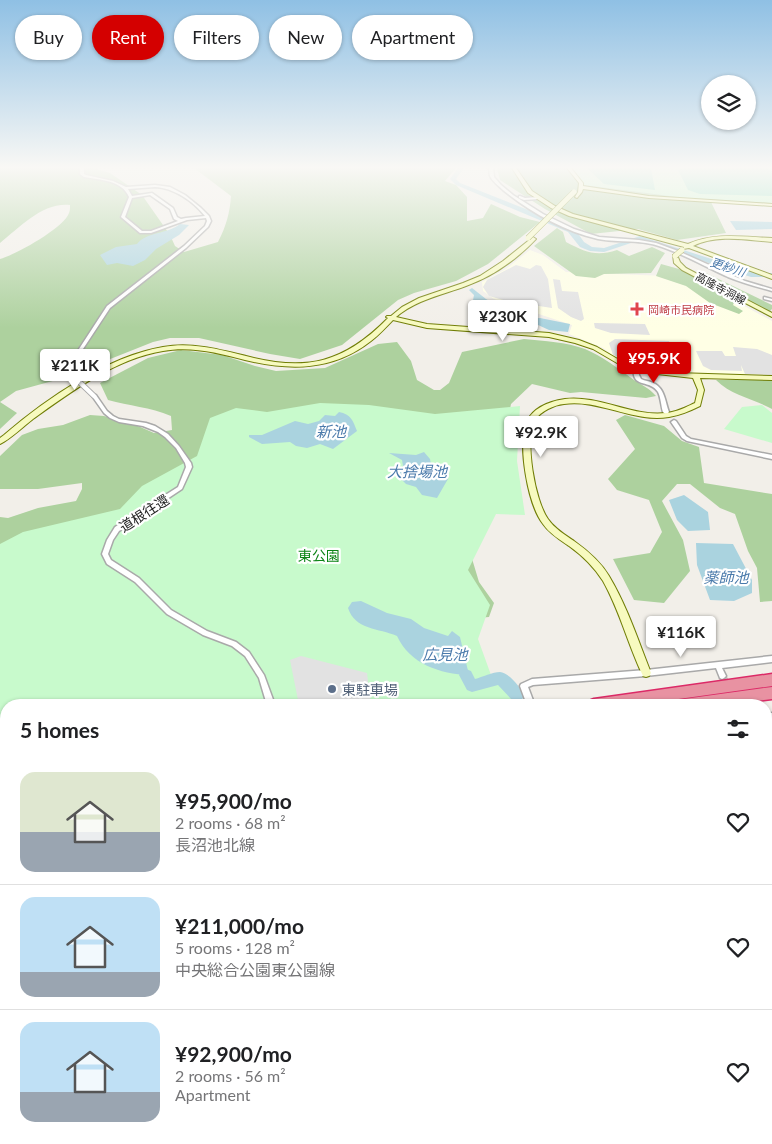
<!DOCTYPE html>
<meta charset="utf-8">
<style>
:root{--surface:#fff;--page:#f6f6f6;--text:#202124;--muted:#757577;--line:#e0e0e0;--accent:#d40000}
body{margin:0;font-family:Lato,"Noto Sans JP",sans-serif;background:var(--page);color:var(--text);height:100vh;display:flex;flex-direction:column;font-size:19px;white-space:nowrap}
*{box-sizing:border-box;margin:0}
p{font-size:16px;color:var(--muted)}
.icon{flex:none;width:28px;height:28px;fill:none;stroke:currentColor;stroke-width:2;stroke-linecap:round;stroke-linejoin:round}
.map{position:relative;flex:1;overflow:hidden}
.drawer{position:absolute;left:0px;top:699px;width:772px;height:446px;display:flex;flex-direction:column;background:var(--surface);border-radius:20px 20px 0 0;box-shadow:0 1px 4px #0004}
.drawer>*{flex:none}
.hud{position:absolute;left:15px;top:15px;width:500px;height:45px;display:flex;gap:10px}
.controls{position:absolute;left:701px;top:75px;display:grid;gap:10px}
.controls a{display:grid;place-items:center;width:55px;height:55px;border-radius:50%;background:var(--surface);box-shadow:0 1px 4px #0004;font-size:25px}
.price{position:absolute;translate:-50% -42px;padding:0 11px;border-radius:5px;background:#fff;color:#222;font-size:16px;line-height:32px;filter:drop-shadow(0 1px 2px #0008)}
.price::after{content:'';position:absolute;left:50%;top:30px;width:15px;height:11px;margin-left:-8px;background:inherit;clip-path:polygon(0 0,100% 0,50% 100%)}
.price.current{background:var(--accent);color:#fff}
ul{padding:0;list-style:none}
li{display:flex;align-items:center;gap:15px;height:125px;padding:0 20px}
li+li{border-top:1px solid var(--line)}
li span{display:grid;place-items:center;flex:none;width:140px;height:100px;border-radius:15px;color:#555}
li>.icon{margin-inline-start:auto}
span .icon{width:60px;height:60px;fill:#fffc;stroke-width:1}
li b{font-size:21px}
h2{display:flex;justify-content:space-between;align-items:center;height:60px;padding:0 20px;font-size:21px}
.pill{padding:0 18px;border-radius:22px;background:var(--surface);box-shadow:0 1px 4px #0004;font-size:18px;line-height:45px}
.pill.current{background:var(--accent);color:#fff}
.map>svg:first-child{display:block}
</style>
<div class="map">
<svg width="772" height="1144" viewBox="0 0 772 1144">
<rect width="100%" height="100%" fill="#f2efe9"/>
<path fill="#ffffe5" d="M530 250 543 255 566 272 691 277 772 321V377L671 373 640 368 615 357 603 348 569 334 572 325 494 299 483 291 482 282 506 269Z"/>
<path fill="#add19e" d="M0 168H93L110 173 142 195 170 235 175 246 184 252 218 242C226 227 230 212 231 196L194 168H456L445 181 456 185 467 197V221L483 218 491 204 520 217 540 222 488 264 456 281 414 293 398 300 342 345 300 359 270 354 199 338H170L153 342 60 379 16 391 0 402 17 413 0 429V259C15 255 64 228 69 213 70 211 70 208 70 205 43 202 20 227 0 243Z
M497 168H591L772 199V204L710 200 726 233 677 240 638 229 591 234 545 209 500 180Z
M557 228 563 232 566 242C585 252 596 257 617 250L629 256 652 247 665 253 651 273 604 274 595 278 576 276 534 246Z
M661 264 697 274 704 272 772 305V309L769 312 737 297 733 305 743 311 739 314 710 303 686 286 656 276Z
M524 339C545 341 566 342 585 349 602 356 619 369 634 380 642 385 649 388 656 396L646 398 581 392 570 393 532 384 511 404 490 511 470 552 479 582 494 603 489 617 440 621 515 705H6L0 792V517L8 518 38 508 76 501 82 489V483L38 489H0V456L22 435 38 429 63 425 90 415 104 416 138 426 154 433 172 430 171 416C150 407 129 406 108 400L100 383 148 358 181 350 222 355 255 366 276 371 325 368 378 344 397 342 411 361 417 380 434 390H440L449 383 462 352Z
M716 380H772V409C752 398 732 396 716 380Z
M625 415 664 426 682 441 699 447 704 483 772 494V601L760 602 757 568 748 551 735 514 720 508 690 484H677L662 501 683 540 690 571 664 603 634 600 613 559 650 553 662 532 649 500 617 490 608 479 635 449 616 420Z"/>
<path fill="#c8facc" d="M571 168H772V203L685 198 584 185Z
M320 403 369 405 435 414 520 406 517 461 525 515 496 514 468 570 490 605 478 639 491 675 522 698 479 705H6V1139H340V1144H0V544L23 532 120 509 142 486 197 456 210 418 236 408 267 412Z
M762 405 772 413V443L724 429 742 407Z"/>
<path fill="#88e0be" d="M587 168H651L655 190 604 184Z
M682 168H766L772 171V196L700 194 688 190 678 170Z
M20 1139H120L118 1144H22Z"/>
<path fill="#e2e2e2" d="M516 265 530 269 536 265 541 266 548 279 552 308 507 301 489 296 483 287 487 280Z
M553 279 560 280 562 291 578 292 584 319 581 321 571 317 558 308Z
M594 323 645 324 650 335 611 333 595 328Z
M615 339 669 341 678 365 676 368 649 367 613 355 609 343Z
M733 347 757 349 772 355V375L745 374 741 365 742 371 711 370 703 366 696 351H722L725 356H736Z
M301 656 367 673 371 705H299L290 660Z
M766 1042 772 1049V1117L766 1109Z"/>
<path fill="#aad3df" d="M730 221 772 222V229L736 230Z
M180 224 189 225 179 235 156 249 145 260 133 266 117 263 107 265 100 255 116 247 137 244C146 232 168 234 180 224Z
M472 288 486 299 496 305 510 307 512 311 507 319 487 310 483 303 473 300 474 295 469 290Z
M540 318 570 324 568 332 549 330 525 319Z
M339 412C351 414 353 421 357 431L333 449 320 444 307 448 296 446 290 442 262 444 249 437V435H262L295 421 308 424 319 421 325 415 335 416Z
M424 452 430 459 432 470 448 479 437 498 422 495 416 487 406 484 398 476 403 466 402 460 389 453 416 455Z
M684 495 708 512 710 530 688 531 677 520 669 500Z
M696 543 733 544 752 580V593L734 601 710 600 697 565Z
M361 601 387 613 411 619 424 628 448 636 452 631 460 637 469 675C440 674 410 664 397 636 379 628 355 630 348 608L352 602Z
M187 1139H305L299 1144H189Z"/>
<g fill="none" stroke-linecap="round" stroke-linejoin="round">
<path stroke="#aad3df" stroke-width="3" d="M766 949 772 948"/>
<path fill="#aad3df" fill-rule="evenodd" d="M458 168H464L456 179 460 183 574 228 584 242 592 247 604 248 640 236 755 273H772V277H751L640 240 604 252 590 251 580 247 568 232 456 185 450 179Z
M466 669 471 671 475 679C482 677 493 672 500 672 508 672 521 688 524 695L522 700 517 701 512 700 498 685 472 692 467 690 459 675 461 671Z"/>
<path stroke="#c8c6c1" stroke-width="8" stroke-dasharray="8 4" stroke-linecap="butt" d="M722 676 738 705"/>
<g stroke="#a9a9a9" stroke-width="3">
<path id="street" d="M80 168H84V174L86 175 113 181 126 187 155 185 170 187 185 195 201 208 209 216 211 221 208 227 186 248 110 308 81 352 72 373 70 374 68 373 77 352 107 306 184 246 205 226 207 221 206 218 187 220 151 233H140L121 217 129 197C122 180 100 180 84 177L80 174ZM155 187C174 188 193 201 205 216L186 218 181 219 177 217 173 208 152 193 132 196 128 189ZM150 195 170 209 174 219 178 221 151 231H142L125 217 132 198Z
M489 168H493L494 177 501 185 513 195 543 214 574 229 599 237 639 240 656 243 678 251 745 281 772 289V291C757 287 743 283 728 277 706 267 685 255 662 247 641 239 619 243 598 239 564 231 530 212 503 190 499 186 492 181 490 176 489 173 490 171 489 168Z
M520 196 525 198 538 197 540 198 538 199 524 200 519 198V196Z
M764 297 772 299V301L764 299Z
M634 368H636L638 369 639 375 641 379C645 381 649 381 653 383 665 388 665 402 669 412L668 413H664L663 412C661 406 661 398 658 392 650 379 631 389 634 368Z
M92 395H96L107 411 113 416 119 419 146 423 155 426 168 434 179 446 191 463 192 467 182 489 119 531 113 540 108 554 111 560 139 578 171 610 207 631 236 642 249 652 264 675 275 705H267L259 678 245 656 232 646 203 635 167 614 135 582 107 564 102 554 107 540 115 527 178 487 186 467 185 463 176 448 165 437 158 432 143 426 119 422 110 418 104 413 92 396Z
M674 420 676 421 686 436 691 439 772 455V459L687 441 682 438 671 422Z
M772 656V662L722 668 726 676 724 678 722 679 720 678 716 668 646 676 533 685 528 687 534 703 533 705H527L520 686 521 684 532 679 646 670Z
M766 713H772V719H766Z
M772 756V781L766 780V772L770 773 766 765 769 757Z
M766 816 772 818V826L766 824Z
M766 923H772V931L766 932Z
M766 1113 770 1114 772 1117V1130L768 1129 766 1126Z
M345 1139H355V1144H345Z"/>
</g>
<g stroke="#707d05" stroke-width="2">
<path id="secondary" d="M512 168H516L532 191 555 206 573 214 688 244C714 232 744 237 772 238V242C747 240 717 234 693 246L772 275V279L689 248 683 249 684 247 569 216 551 208 528 193Z
M567 168H571L583 183V186L649 196 772 204V206L649 198 583 189 582 192 577 198 575 197 578 192 579 183Z
M533 237 536 239C517 259 492 277 466 286 442 295 416 300 396 317L427 324 549 333 579 340 597 347 621 361 651 370 676 373 772 376V380L700 378 704 390 700 406C690 411 680 415 669 417 633 423 600 399 564 404 554 405 541 411 535 420 524 440 535 501 548 519 554 528 565 535 574 541 588 551 600 561 609 576 627 606 638 640 651 673L649 676 646 677 643 676C628 645 620 611 603 581 594 567 583 556 569 546 560 540 549 533 543 524 528 505 517 444 527 421 534 407 551 401 565 399 600 395 632 417 666 413 677 412 686 407 695 403L698 390 693 378 648 373 617 363 593 349 575 343 549 337 427 328 393 320C386 327 379 335 371 341 333 371 290 371 245 360 218 353 191 346 163 351 115 359 72 391 33 419 24 426 9 440 0 444V438L4 435C46 399 108 356 163 347 191 342 218 349 246 356 306 372 344 363 388 318L386 317 387 316H391L402 307 419 298 463 283 480 276 503 261Z
M673 255H677L680 262 686 268 772 313V317L682 270 674 263Z
M766 740 772 743V755L766 752Z"/>
</g>
<g stroke="#dc2a67" stroke-width="3">
<path id="highway" d="M772 674V686L636 705H587L589 701 594 699Z
M772 687V699L727 705H677L679 701 684 699Z
M6 845V876L0 878V847Z"/>
</g>
<use href="#street" fill="#fff" fill-rule="evenodd"/>
<use href="#secondary" fill="#f7fabf" fill-rule="evenodd"/>
<use href="#highway" fill="#e892a2" fill-rule="evenodd"/>
<g stroke="#a9a9a9" stroke-width="6" stroke-linecap="butt">
<path id="street-bridge" d="M70 373 94 396"/>
</g>
<g stroke="#707d05" stroke-width="6" stroke-linecap="butt">
<path id="secondary-bridge" d="M528 238 574 192
M675 256 682 250"/>
</g>
<use href="#street-bridge" stroke="#fff" stroke-width="4.5"/>
<use href="#secondary-bridge" stroke="#f7fabf" stroke-width="5"/>
</g>
<linearGradient id="sky" x2="0" y2="1"><stop stop-color="#8fc0e4"/><stop offset="0.51" stop-color="#f9f8f5"/><stop offset="1" stop-color="#f9f8f5" stop-opacity="0"/></linearGradient>
<rect width="772" height="328" fill="url(#sky)"/>
<path fill="#e0444e" stroke="#fff" stroke-width="2" d="M634.5 301.5h5v5h5v5h-5v5h-5v-5h-5v-5h5z"/>
<circle fill="#5c6f8a" stroke="#fff" stroke-width="2" cx="332" cy="689" r="5"/>
<g text-anchor="middle" dominant-baseline="central" stroke-width="4.5" stroke-linejoin="round" paint-order="stroke">
<g font-size="11" fill="#222" stroke="#fff">
<text transform="translate(721 288) rotate(28)">高隆寺洞線</text>
</g>
<g font-size="11" fill="#be3a42" stroke="#fff" text-anchor="start">
<text x="648" y="309">岡崎市民病院</text>
</g>
<g font-size="12" font-style="italic" fill="#4a7aab" stroke="#fff">
<text transform="translate(728 267) rotate(18)">更紗川</text>
</g>
<g font-size="14" fill="#222" stroke="#fff">
<text transform="translate(144 513) rotate(-33)">道根往還</text>
</g>
<g font-size="14" fill="#0c8416" stroke="#fff">
<text x="319" y="555">東公園</text>
</g>
<g font-size="14" fill="#4e5e75" stroke="#fff" text-anchor="start">
<text x="342" y="689">東駐車場</text>
</g>
<g font-size="15" font-style="italic" fill="#4a7aab" stroke="#fff">
<text x="331" y="431">新池</text>
<text x="417" y="471">大捨場池</text>
<text x="726" y="577">薬師池</text>
<text x="445" y="654">広見池</text>
</g>
</g>
</svg>
<div class="controls">
<a><svg class="icon" aria-label="layers" viewBox="0 0 24 24"><path d="M12 4l9 5-9 5-9-5zM3 14l9 5 9-5"/></svg></a>
</div>
<b class="price" style="left:503px;top:342px">¥230K</b>
<b class="price current" style="left:654px;top:384px">¥95.9K</b>
<b class="price" style="left:75px;top:391px">¥211K</b>
<b class="price" style="left:541px;top:458px">¥92.9K</b>
<b class="price" style="left:681px;top:658px">¥116K</b>
<div class="hud">
<a class="pill">Buy</a>
<a class="pill current">Rent</a>
<a class="pill">Filters</a>
<a class="pill">New</a>
<a class="pill">Apartment</a>
</div>
<section class="drawer">
<h2>5 homes<svg class="icon" aria-label="filters" viewBox="0 0 24 24"><path d="M4 7h16M4 17h16"/><circle cx="9" cy="7" r="2"/><circle cx="15" cy="17" r="2"/></svg></h2>
<ul>
<li><span style="background:linear-gradient(#dfe7d0 60%,#9aa5b1 0)"><svg class="icon" aria-label="home" viewBox="0 0 24 24"><path d="M3 11l9-7 9 7M6 9v11h12V9"/></svg></span><div><b>¥95,900/mo</b><p>2 rooms · 68 m²</p><p>長沼池北線</p></div><svg class="icon" aria-label="heart" viewBox="0 0 24 24"><path d="M12 20l-8-8c-3-5 5-10 8-4 3-6 11-1 8 4z"/></svg></li>
<li><span style="background:linear-gradient(#bfe0f5 75%,#9aa5b1 0)"><svg class="icon" aria-label="home" viewBox="0 0 24 24"><path d="M3 11l9-7 9 7M6 9v11h12V9"/></svg></span><div><b>¥211,000/mo</b><p>5 rooms · 128 m²</p><p>中央総合公園東公園線</p></div><svg class="icon" aria-label="heart" viewBox="0 0 24 24"><path d="M12 20l-8-8c-3-5 5-10 8-4 3-6 11-1 8 4z"/></svg></li>
<li><span style="background:linear-gradient(#bfe0f5 70%,#9aa5b1 0)"><svg class="icon" aria-label="home" viewBox="0 0 24 24"><path d="M3 11l9-7 9 7M6 9v11h12V9"/></svg></span><div><b>¥92,900/mo</b><p>2 rooms · 56 m²</p><p>Apartment</p></div><svg class="icon" aria-label="heart" viewBox="0 0 24 24"><path d="M12 20l-8-8c-3-5 5-10 8-4 3-6 11-1 8 4z"/></svg></li>
</ul>
</section>
</div>
